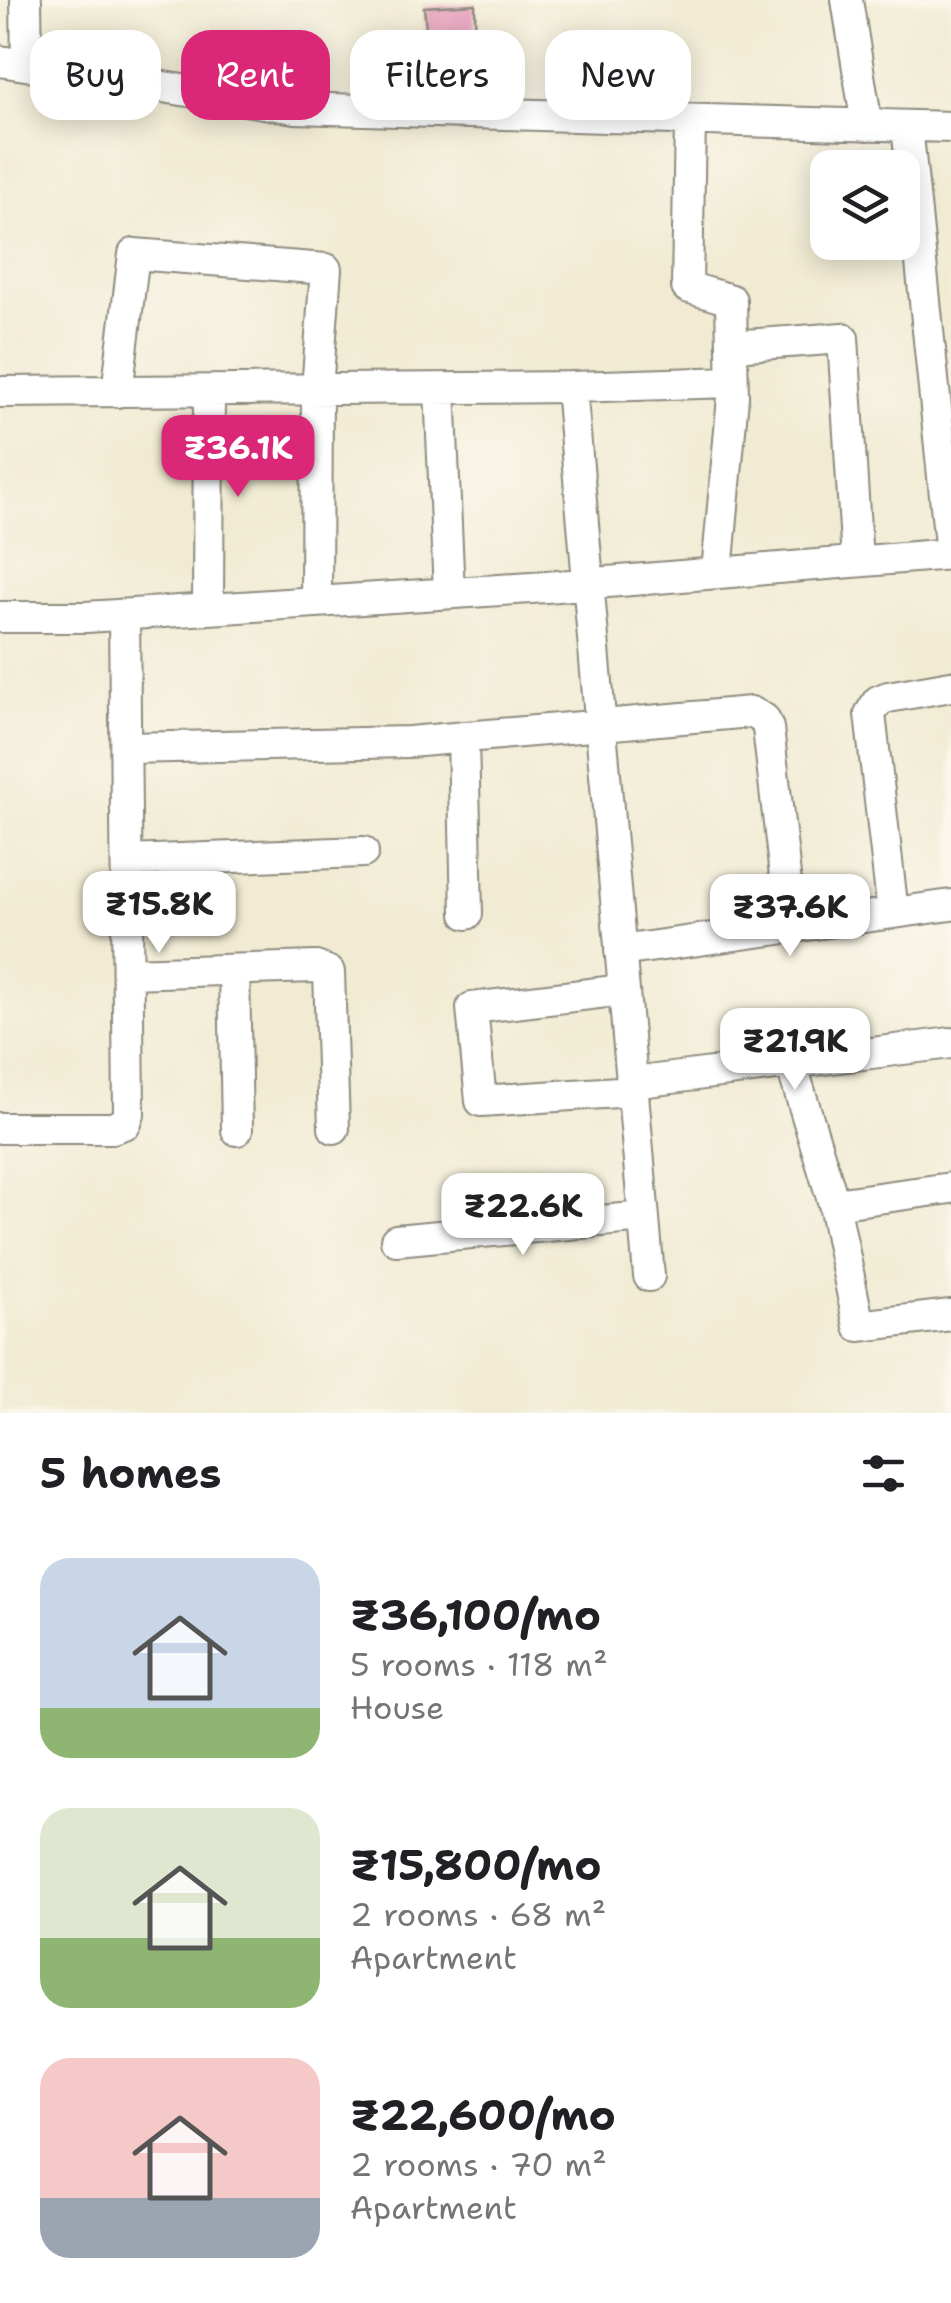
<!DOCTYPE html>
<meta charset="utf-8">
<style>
:root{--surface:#fff;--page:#f6f6f6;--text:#202124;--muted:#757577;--accent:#db2777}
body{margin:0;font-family:"Shantell Sans",sans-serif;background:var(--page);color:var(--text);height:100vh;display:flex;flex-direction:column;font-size:38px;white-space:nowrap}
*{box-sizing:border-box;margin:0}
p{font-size:32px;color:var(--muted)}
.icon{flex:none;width:55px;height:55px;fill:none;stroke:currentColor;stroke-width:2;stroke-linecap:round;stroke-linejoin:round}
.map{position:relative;height:1413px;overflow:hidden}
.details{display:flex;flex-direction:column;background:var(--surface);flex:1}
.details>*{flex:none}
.guide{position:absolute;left:30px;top:30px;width:892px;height:90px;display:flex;gap:20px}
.controls{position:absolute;left:810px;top:150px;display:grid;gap:20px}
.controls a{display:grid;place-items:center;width:110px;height:110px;border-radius:20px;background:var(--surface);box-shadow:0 5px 25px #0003;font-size:50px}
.price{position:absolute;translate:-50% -85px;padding:0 22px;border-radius:20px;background:#fff;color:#222;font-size:32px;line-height:65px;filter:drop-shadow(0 2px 5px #0008)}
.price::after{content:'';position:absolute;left:50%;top:60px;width:30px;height:22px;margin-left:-15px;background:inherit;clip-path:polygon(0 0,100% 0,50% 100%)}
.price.selected{background:var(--accent);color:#fff}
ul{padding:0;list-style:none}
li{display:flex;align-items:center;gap:30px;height:250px;padding:0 40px}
li span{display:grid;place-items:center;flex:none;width:280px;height:200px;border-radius:30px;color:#555}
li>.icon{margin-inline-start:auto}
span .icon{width:120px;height:120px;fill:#fffc;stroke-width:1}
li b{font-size:42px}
h2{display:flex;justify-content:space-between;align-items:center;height:120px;padding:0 40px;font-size:42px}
.tag{padding:0 35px;border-radius:30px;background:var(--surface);box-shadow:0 5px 25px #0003;font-size:35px;line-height:90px}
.tag.selected{background:var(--accent);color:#fff}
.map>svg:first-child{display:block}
</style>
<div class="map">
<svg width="951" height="1413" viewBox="0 0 951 1413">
<rect width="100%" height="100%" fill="#fbf7ec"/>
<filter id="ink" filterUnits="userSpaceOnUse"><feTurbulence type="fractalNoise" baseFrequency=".01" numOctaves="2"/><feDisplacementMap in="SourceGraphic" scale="20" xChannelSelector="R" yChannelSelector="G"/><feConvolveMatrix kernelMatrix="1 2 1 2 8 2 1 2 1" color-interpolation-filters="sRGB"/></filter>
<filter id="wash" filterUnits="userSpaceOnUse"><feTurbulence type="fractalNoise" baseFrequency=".0048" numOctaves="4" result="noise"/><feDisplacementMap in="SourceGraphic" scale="40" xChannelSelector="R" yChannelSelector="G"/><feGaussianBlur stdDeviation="2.25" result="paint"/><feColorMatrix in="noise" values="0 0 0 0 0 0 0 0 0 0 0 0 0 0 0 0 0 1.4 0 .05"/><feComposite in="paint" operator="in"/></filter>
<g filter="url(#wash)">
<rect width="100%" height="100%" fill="#f1ebd3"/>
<g id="blocks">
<path fill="#e597b8" d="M475 4 476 79 436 81V75L423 76 419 39 427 38 424 7Z"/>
</g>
</g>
<g filter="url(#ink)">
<use href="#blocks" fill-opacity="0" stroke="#8e8b7f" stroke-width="2.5"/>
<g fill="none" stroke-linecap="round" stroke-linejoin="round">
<g stroke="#8e8b7f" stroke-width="34">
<path id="minor" d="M26 0 27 65
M847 0 867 125
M0 61 295 108 951 127
M690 121 687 287 731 300 733 397 717 572
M907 126 951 554
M732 346 843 338 857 561
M571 387 732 382
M440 389 449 593
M0 392 571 387 649 1276
M117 392 134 254 326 269 317 390 316 602
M208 609 209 391
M0 617H86L546 587 951 554
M463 737 467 914
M126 748 409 742 751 712 764 719 768 728 791 928
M127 861 363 852
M893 913 870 714 878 701 888 697 951 686
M620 951 951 905
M234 970 237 1130
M130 973 316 967 329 972 334 1128
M623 990 472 1008 481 1101 633 1091
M791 1063 834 1204 859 1326 951 1315
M632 1083 951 1043
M0 1128H112L126 1123 129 1114 124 615
M834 1204 951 1188
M396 1240 644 1217"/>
</g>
<use href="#minor" stroke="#fff" stroke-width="30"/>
</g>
</g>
</svg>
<div class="controls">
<a><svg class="icon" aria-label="layers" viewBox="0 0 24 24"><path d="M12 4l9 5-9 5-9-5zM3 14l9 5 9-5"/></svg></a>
</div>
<b class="price selected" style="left:238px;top:500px">₹36.1K</b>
<b class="price" style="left:159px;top:956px">₹15.8K</b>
<b class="price" style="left:790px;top:959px">₹37.6K</b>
<b class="price" style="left:795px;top:1093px">₹21.9K</b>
<b class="price" style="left:523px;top:1258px">₹22.6K</b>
<div class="guide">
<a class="tag">Buy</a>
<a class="tag selected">Rent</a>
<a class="tag">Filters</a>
<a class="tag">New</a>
</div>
</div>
<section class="details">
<h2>5 homes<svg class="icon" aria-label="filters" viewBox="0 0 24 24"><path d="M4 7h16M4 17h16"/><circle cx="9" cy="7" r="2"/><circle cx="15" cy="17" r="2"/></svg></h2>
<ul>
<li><span style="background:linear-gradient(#c9d6e8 75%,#8fb573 0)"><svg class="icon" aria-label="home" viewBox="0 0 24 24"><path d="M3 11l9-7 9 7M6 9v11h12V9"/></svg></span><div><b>₹36,100/mo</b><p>5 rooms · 118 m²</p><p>House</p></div></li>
<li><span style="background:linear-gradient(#dfe7d0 65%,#8fb573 0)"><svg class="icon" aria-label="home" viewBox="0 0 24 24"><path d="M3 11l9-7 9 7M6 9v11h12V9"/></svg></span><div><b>₹15,800/mo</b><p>2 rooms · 68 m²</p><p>Apartment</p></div></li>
<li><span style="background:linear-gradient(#f6c9c9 70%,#9aa5b1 0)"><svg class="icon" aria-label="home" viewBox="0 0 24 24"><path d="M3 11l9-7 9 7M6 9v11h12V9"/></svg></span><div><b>₹22,600/mo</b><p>2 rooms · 70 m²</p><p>Apartment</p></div></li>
</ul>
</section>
